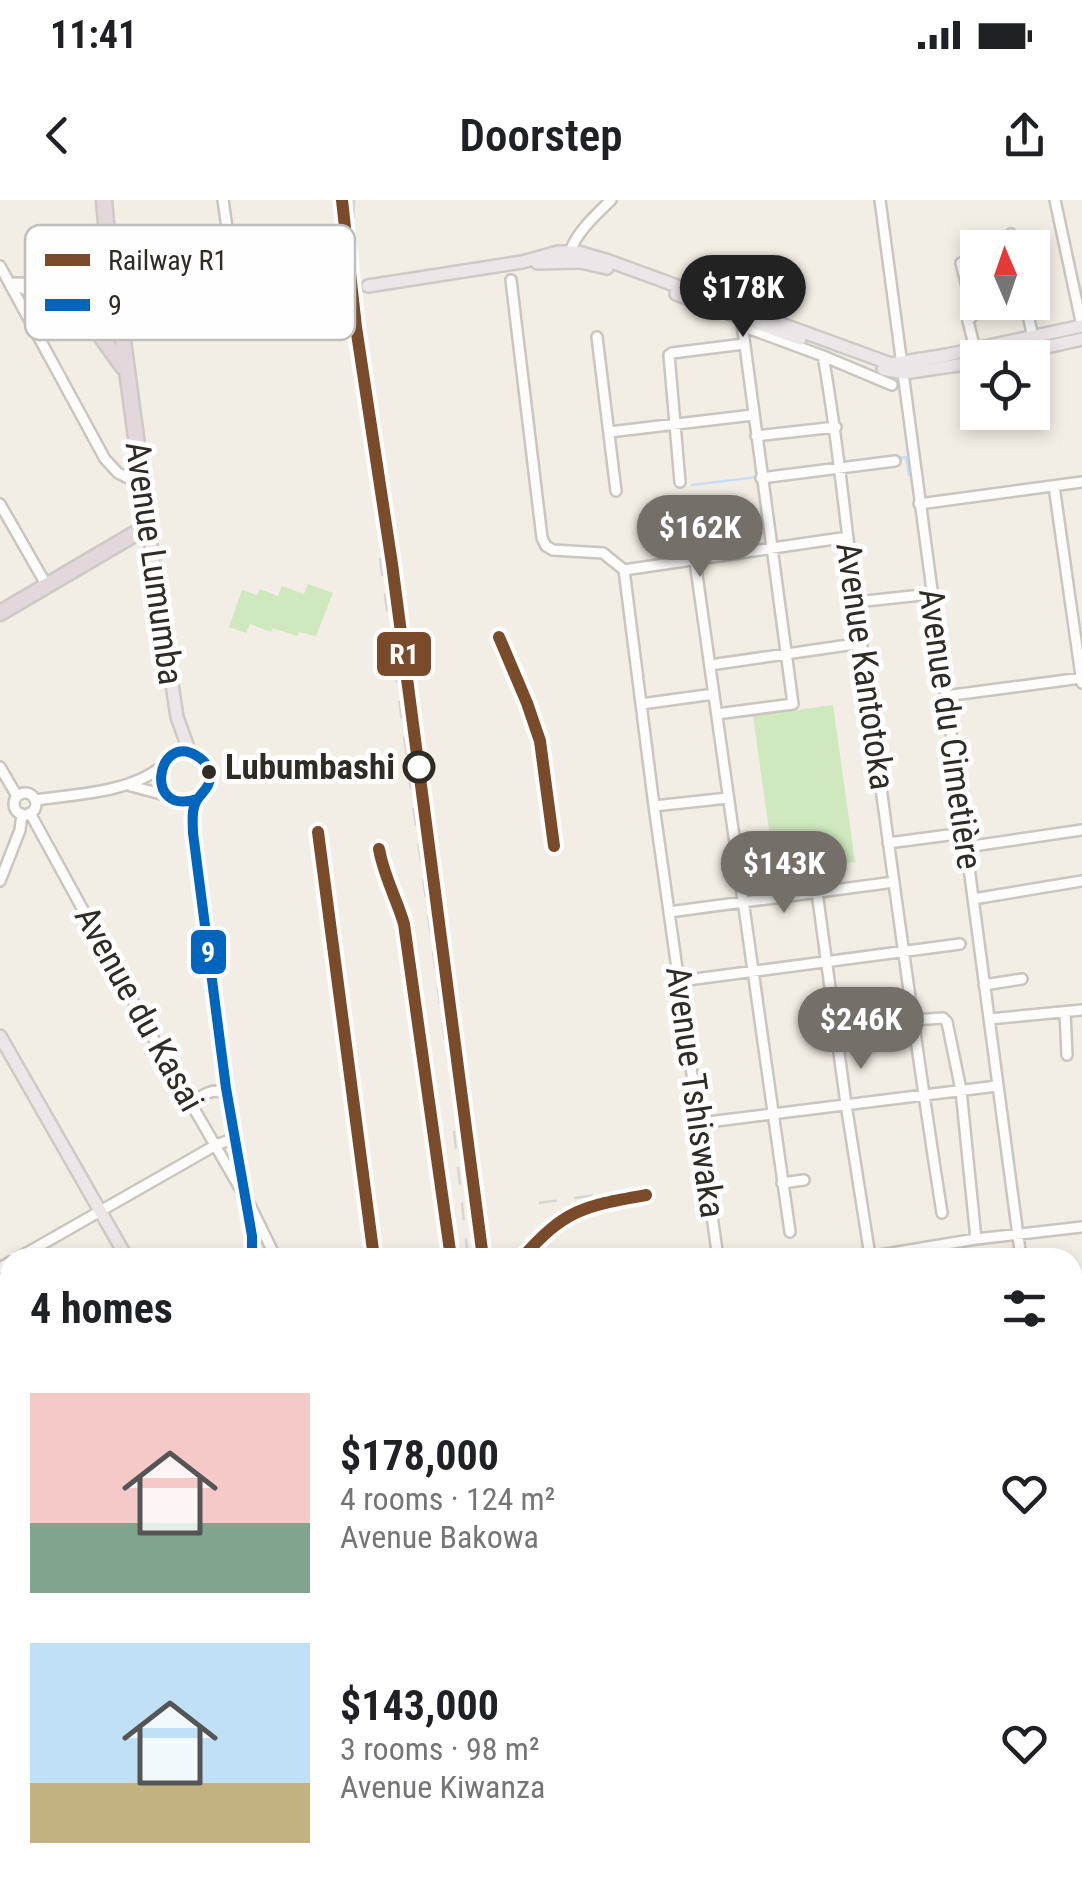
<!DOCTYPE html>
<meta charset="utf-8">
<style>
:root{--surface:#fff;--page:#f6f6f6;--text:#202124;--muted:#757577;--accent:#746f68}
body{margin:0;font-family:"Roboto Condensed",sans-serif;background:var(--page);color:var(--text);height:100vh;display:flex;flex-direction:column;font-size:38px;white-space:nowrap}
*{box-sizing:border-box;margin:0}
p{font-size:32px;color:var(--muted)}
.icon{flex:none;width:55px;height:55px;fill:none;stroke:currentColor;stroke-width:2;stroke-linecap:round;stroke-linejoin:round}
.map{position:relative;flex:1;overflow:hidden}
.panel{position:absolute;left:0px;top:1048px;width:1082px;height:642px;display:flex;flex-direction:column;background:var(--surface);border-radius:30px 30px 0 0;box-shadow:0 5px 15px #0003}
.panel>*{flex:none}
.needle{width:65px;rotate:358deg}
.tools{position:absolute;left:960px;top:30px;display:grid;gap:20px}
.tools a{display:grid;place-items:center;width:90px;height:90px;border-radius:0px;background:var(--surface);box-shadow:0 5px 15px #0003;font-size:50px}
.price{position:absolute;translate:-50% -85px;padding:0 22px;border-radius:35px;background:var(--accent);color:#fff;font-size:32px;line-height:65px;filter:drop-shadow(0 2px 5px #0008)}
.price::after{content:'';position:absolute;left:50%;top:60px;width:30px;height:22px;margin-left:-15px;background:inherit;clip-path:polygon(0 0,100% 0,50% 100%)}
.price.selected{background:#222;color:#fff}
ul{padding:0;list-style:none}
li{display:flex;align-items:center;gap:30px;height:250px;padding:0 30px}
li span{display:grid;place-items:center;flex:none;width:280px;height:200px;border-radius:0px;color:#555}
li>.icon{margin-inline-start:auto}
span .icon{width:120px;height:120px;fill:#fffc;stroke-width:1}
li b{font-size:42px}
h2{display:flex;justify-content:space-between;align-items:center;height:120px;padding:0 30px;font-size:42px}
.status{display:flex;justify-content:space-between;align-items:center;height:70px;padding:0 50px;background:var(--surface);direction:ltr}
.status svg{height:28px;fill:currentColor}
header{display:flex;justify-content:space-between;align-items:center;height:130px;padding:0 30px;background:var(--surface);font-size:45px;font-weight:600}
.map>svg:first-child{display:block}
</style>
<div class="status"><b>11:41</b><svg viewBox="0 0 49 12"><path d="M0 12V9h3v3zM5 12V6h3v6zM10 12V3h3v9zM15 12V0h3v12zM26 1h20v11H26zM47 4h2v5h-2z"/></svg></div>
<header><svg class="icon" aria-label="back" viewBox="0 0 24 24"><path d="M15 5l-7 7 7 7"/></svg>Doorstep<svg class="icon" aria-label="share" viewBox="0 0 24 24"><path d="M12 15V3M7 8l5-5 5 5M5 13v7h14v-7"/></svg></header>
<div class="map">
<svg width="1082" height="1689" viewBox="0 0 1082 1689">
<rect width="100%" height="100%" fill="#f3eee5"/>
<path fill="#cfe8be" d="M308 384 333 393 316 436 299 432 297 436 273 428 271 432 250 424 246 433 229 427 242 390 257 395 260 389 278 396 282 386 304 394Z
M833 505 855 662 775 673 753 516Z"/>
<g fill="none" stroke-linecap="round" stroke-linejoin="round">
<path stroke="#c6dff5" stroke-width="2.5" d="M900 258 906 257 909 275
M692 285 757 277"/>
<path stroke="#ccc7bf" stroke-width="11" stroke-dasharray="11 5.5" stroke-linecap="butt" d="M331 91 368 86"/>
<g stroke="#cac5be" stroke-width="14">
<path id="minor" d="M223 0 230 49
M880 0 1021 1058
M1055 0 1082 126
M1011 34 1013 48
M568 57C575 33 594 17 611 0
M961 63 974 114 968 121 975 149
M0 66 105 259 118 273 142 285
M511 80 542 338 546 346 553 350 603 353 624 370
M11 83 89 119
M15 83 49 84 92 93
M1025 102 1033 137
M742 126 823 156 892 185
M37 133C42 112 43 81 60 66 74 54 92 48 105 33
M597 137 616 291
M823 156C838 238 845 321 856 404 884 607 910 811 942 1013
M609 232 753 215
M756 236 836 227
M761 278 895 261
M680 282 669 155 672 153 744 144
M1054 286 1082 483
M0 304 47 386
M919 304 1082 282
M695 361 790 1032
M624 370 654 606 718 1058
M624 370 848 337
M856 402 931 394
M710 465 862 443
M945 496 1082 478
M641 504 714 494
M717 514 793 504 741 116
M0 567 17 596
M131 586 169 596
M14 604a11 11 0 1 1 22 0a11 11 0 1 1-22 0Z
M35 600C76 594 130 593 162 566
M654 606 728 598
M30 613 152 836 241 990
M888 643 964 633
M966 647 1082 630
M0 681 20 630 22 614
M817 692 846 904 870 1056
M973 699 1082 681
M669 712 894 682
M680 781 960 744
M984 785 1022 779
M1065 813 1067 855
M989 819 1082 810
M914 820 943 818 947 822 961 890 976 1039
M194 907C199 894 214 887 227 894
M700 923 997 886
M782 983 804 980
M249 1003 276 1058
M18 1058 216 945 235 938
M862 1058 976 1039 1082 1027
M0 1068 10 1062
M1072 1133 1082 1131
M1072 1156 1082 1154
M1072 1229 1082 1227
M1072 1424 1082 1494
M0 1435 10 1430
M0 1510 10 1508
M1072 1512 1082 1510
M3 1612 10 1625
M45 1680 50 1689
M76 1680 77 1689
M608 1680 609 1689
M805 1680 806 1689
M869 1680 875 1689
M935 1680 937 1689
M143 1689 145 1687
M378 1689 383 1680
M1009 1689 1010 1680"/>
</g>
<g stroke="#cdcac6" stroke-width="16">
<path id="major" d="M537 63 580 62 607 68
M368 86 522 62 558 52H578L606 60 891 164 947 155 1082 126
M125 93 186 104
M676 94 800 139
M128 118 195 106 331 91
M997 158 1082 139
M883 169 904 173 978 162
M148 326 177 517 190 553
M197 599C142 617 157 531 197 556 204 560 209 567 210 575 211 588 201 592 196 602 191 611 193 624 193 633L226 888 252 1036V1058
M0 836 127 1058
M0 1188 9 1204
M484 1680 489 1689"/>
</g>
<g stroke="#cdcac6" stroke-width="19">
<path id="highway" d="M104 0 107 35 120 89
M86 108a22 22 0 1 1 44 0a22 22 0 1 1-44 0Z
M94 90 107 35
M95 128 123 167
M0 413 148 326 121 126"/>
</g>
<use href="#minor" stroke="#fdfcfb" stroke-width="9"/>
<use href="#major" stroke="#ede6e8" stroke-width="11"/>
<use href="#highway" stroke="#e2d7da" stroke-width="14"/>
<path stroke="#d7d5d3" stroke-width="2.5" stroke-dasharray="18 18" stroke-linecap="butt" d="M354 0C351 46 364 92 362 138
M380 358 447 856 454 883 463 944
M499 437 527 503 540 541 554 646
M318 632 374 1058
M379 649C384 677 396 697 404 724L451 1058
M471 927 490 1058
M454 931 468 1058
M539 1003 595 995
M522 1058C565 1009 584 1006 646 995
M560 1680 561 1689"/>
<g stroke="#fefefe" stroke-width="18">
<path id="bus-1" d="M197 599C142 617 157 531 197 556 204 560 209 567 210 575 211 588 201 592 196 602 191 611 193 624 193 633L226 888 252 1036V1058"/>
</g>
<use href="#bus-1" stroke="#0065bd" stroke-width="10"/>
<g stroke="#fefefe" stroke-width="20">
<path id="rail-1" d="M342 0 356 127 392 364 483 1058
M499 437 527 503 540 541 554 646
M318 632 374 1058
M379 649C384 677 396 697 404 724L451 1058
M522 1058C565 1009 584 1006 646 995"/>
</g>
<use href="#rail-1" stroke="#7a4b2a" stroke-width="12"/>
</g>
<circle fill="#fefefe" stroke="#2f2b25" stroke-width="5" cx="419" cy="567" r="14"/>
<circle fill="#2f2b25" stroke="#fefefe" stroke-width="4" cx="209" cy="572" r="9"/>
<g text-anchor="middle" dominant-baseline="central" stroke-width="10" stroke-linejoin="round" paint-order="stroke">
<g font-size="35" fill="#2f2b25" stroke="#fefefe">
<text transform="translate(154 363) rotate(82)">Avenue Lumumba</text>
<text transform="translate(865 466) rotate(82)">Avenue Kantotoka</text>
<text transform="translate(950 529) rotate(82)">Avenue du Cimetière</text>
<text transform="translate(139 809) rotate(61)">Avenue du Kasai</text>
<text transform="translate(695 892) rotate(82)">Avenue Tshiswaka</text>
</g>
<g font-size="35" font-weight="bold" fill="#2f2b25" stroke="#fefefe" text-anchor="end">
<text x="395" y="567">Lubumbashi</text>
</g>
</g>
<rect x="25" y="25" width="330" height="115" rx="15" fill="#fefefe" stroke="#c0bfbd" stroke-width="2.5"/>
<rect x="45" y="54" width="45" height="12" fill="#7a4b2a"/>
<rect x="45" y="99" width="45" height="12" fill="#0065bd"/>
<g font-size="28" fill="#2f2b25">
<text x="108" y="70">Railway R1</text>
<text x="108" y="115">9</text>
</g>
<g stroke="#fefefe" stroke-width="4">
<rect x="375" y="430" width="58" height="48" rx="10" fill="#7a4b2a"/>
<rect x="189" y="728" width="39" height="48" rx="10" fill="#0065bd"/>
</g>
<g font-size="28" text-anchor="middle" font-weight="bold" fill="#fff">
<text x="404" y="464">R1</text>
<text x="208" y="762">9</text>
</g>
</svg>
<div class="tools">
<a><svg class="needle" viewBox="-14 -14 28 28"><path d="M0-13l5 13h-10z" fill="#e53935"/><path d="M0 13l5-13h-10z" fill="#757577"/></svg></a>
<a><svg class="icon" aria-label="locate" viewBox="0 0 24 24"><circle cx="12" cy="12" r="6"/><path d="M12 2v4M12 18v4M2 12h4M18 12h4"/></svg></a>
</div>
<b class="price selected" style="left:743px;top:140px">$178K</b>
<b class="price" style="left:700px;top:380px">$162K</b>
<b class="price" style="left:784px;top:716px">$143K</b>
<b class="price" style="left:861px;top:872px">$246K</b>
<section class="panel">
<h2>4 homes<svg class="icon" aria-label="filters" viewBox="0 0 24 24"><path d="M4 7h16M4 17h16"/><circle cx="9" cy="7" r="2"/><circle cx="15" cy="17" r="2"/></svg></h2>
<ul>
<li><span style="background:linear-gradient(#f6c9c9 65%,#7fa58c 0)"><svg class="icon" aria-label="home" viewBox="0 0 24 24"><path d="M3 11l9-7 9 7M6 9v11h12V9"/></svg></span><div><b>$178,000</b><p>4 rooms · 124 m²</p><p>Avenue Bakowa</p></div><svg class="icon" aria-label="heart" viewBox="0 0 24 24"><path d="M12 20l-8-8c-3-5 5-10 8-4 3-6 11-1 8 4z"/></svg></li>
<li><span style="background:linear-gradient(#bfe0f5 70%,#c2b280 0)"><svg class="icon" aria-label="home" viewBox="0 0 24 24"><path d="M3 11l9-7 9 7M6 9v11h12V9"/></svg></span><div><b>$143,000</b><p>3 rooms · 98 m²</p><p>Avenue Kiwanza</p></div><svg class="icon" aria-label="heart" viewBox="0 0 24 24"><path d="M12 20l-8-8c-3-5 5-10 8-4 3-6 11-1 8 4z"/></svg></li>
</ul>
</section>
</div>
